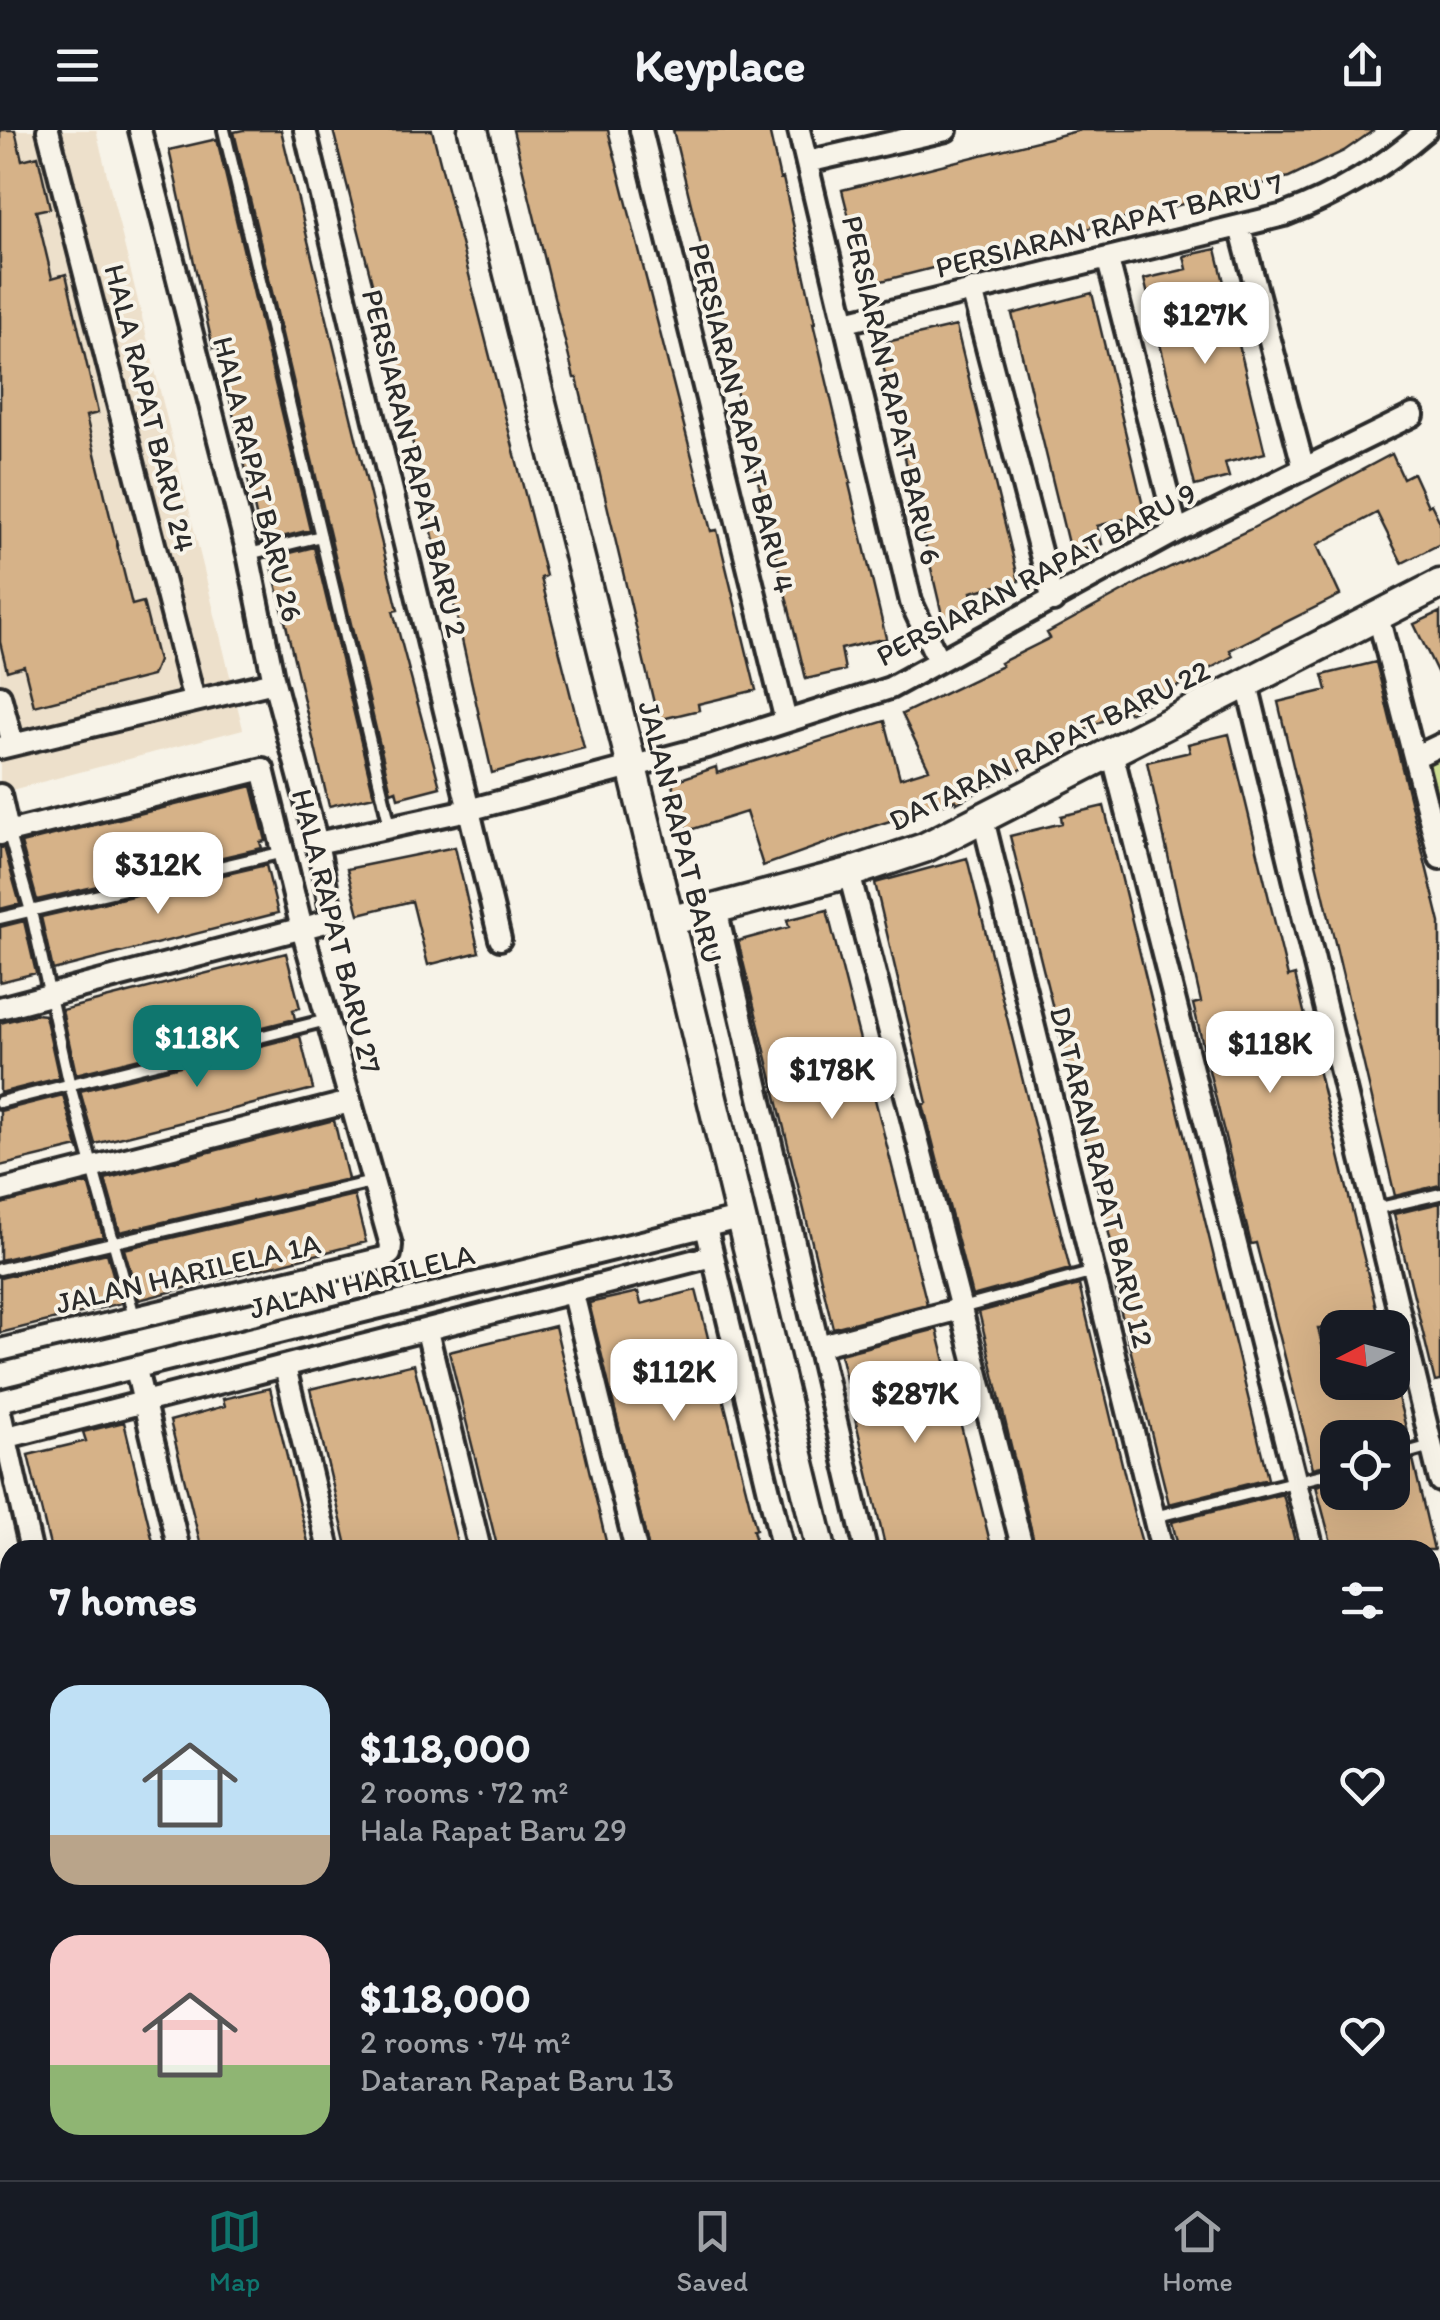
<!DOCTYPE html>
<meta charset="utf-8">
<style>
:root{--surface:#171b24;--page:#242831;--text:#f1f3f6;--muted:#9ea1a6;--line:#363941;--accent:#0f766e}
body{margin:0;font-family:Itim,sans-serif;background:var(--page);color:var(--text);height:100vh;display:flex;flex-direction:column;font-size:38px;white-space:nowrap}
*{box-sizing:border-box;margin:0}
p{font-size:32px;color:var(--muted)}
.icon{flex:none;width:55px;height:55px;fill:none;stroke:currentColor;stroke-width:2;stroke-linecap:round;stroke-linejoin:round}
.map{position:relative;flex:1;overflow:hidden}
.details{position:absolute;left:0px;top:1410px;width:1440px;height:640px;display:flex;flex-direction:column;background:var(--surface);border-radius:30px 30px 0 0;box-shadow:0 10px 40px #0002}
.details>*{flex:none}
.needle{width:65px;rotate:264deg}
.buttons{position:absolute;left:1320px;top:1180px;display:grid;gap:20px}
.buttons a{display:grid;place-items:center;width:90px;height:90px;border-radius:20px;background:var(--surface);box-shadow:0 10px 40px #0002;font-size:50px}
.price{position:absolute;translate:-50% -85px;padding:0 22px;border-radius:20px;background:#fff;color:#222;font-size:32px;line-height:65px;filter:drop-shadow(0 2px 5px #0008)}
.price::after{content:'';position:absolute;left:50%;top:60px;width:30px;height:22px;margin-left:-15px;background:inherit;clip-path:polygon(0 0,100% 0,50% 100%)}
.price.on{background:var(--accent);color:#fff}
ul{padding:0;list-style:none}
li{display:flex;align-items:center;gap:30px;height:250px;padding:0 50px}
li span{display:grid;place-items:center;flex:none;width:280px;height:200px;border-radius:30px;color:#555}
li>.icon{margin-inline-start:auto}
span .icon{width:120px;height:120px;fill:#fffc;stroke-width:1}
li b{font-size:42px}
h2{display:flex;justify-content:space-between;align-items:center;height:120px;padding:0 50px;font-size:42px}
header{display:flex;justify-content:space-between;align-items:center;height:130px;padding:0 50px;background:var(--surface);font-size:45px;font-weight:800}
.menu{display:flex;justify-content:space-around;align-items:center;height:140px;border-top:2px solid var(--line);background:var(--surface);font-size:28px;color:var(--muted)}
.menu a{display:grid;justify-items:center;gap:5px}
.menu .on{color:var(--accent)}
.map>svg:first-child{display:block}
</style>
<header><svg class="icon" aria-label="menu" viewBox="0 0 24 24"><path d="M4 6h16M4 12h16M4 18h16"/></svg>Keyplace<svg class="icon" aria-label="share" viewBox="0 0 24 24"><path d="M12 15V3M7 8l5-5 5 5M5 13v7h14v-7"/></svg></header>
<div class="map">
<svg width="1440" height="2050" viewBox="0 0 1440 2050">
<rect width="100%" height="100%" fill="#f7f3e8"/>
<filter id="ink" filterUnits="userSpaceOnUse"><feTurbulence type="fractalNoise" baseFrequency=".01" numOctaves="2"/><feDisplacementMap in="SourceGraphic" scale="20" xChannelSelector="R" yChannelSelector="G"/><feConvolveMatrix kernelMatrix="1 2 1 2 8 2 1 2 1" color-interpolation-filters="sRGB"/></filter>
<g filter="url(#ink)">
<path fill="#ede0cb" d="M0 0H96L243 599 0 663Z"/>
<path fill="#ccde92" stroke="#7c845e" stroke-width="2.5" d="M1440 626V691L1424 633Z
M1440 1891V2050H290L334 2040H1430V1893Z"/>
<path fill="#7fd0d6" stroke="#5d8e92" stroke-width="2.5" d="M0 1887 10 1889V2040H69V2048L0 2050Z"/>
<path fill="#d6b288" stroke="#2b2b2b" stroke-width="2.5" d="M0 0H15L22 30 38 26 50 78 36 81 52 148 66 144 98 283 86 286 115 407 132 475 143 472 158 531 152 546 34 576 24 536 7 541 0 512Z
M243 0H281L398 480 393 481 440 657 398 668 396 660 391 662 234 2Z
M333 0H432L546 446 541 448 584 618 492 643 453 470 447 471 411 305Z
M513 0H608L711 401 717 400 756 560 698 574 699 580 658 590 577 248H574Z
M673 0H769L780 49 783 48 815 193H813L851 353 849 354 886 508 841 519 845 540 806 549Z
M1081 0H1374L1344 21 1289 47 866 155 842 60Z
M217 9 310 400 262 412 218 217 213 218 169 20Z
M1216 119 1265 323 1225 333 1229 347 1195 356 1144 149 1187 139 1184 126Z
M1092 163 1145 384 1097 396 1102 414 1070 422 1012 184Z
M956 196 1019 451 971 462 976 481 943 489 878 214Z
M1392 324 1403 348 1413 343 1428 376 1431 374 1440 392V414L1402 433 1377 383 1317 415 1340 465 1230 520 1233 526 1129 583 1127 578 1056 615 1058 620 957 673 956 670 871 697 763 736 746 682 687 701 672 652 716 637 717 643 885 591 900 648 929 639 902 584 1002 536 1000 533 1050 508 1047 503 1147 448 1249 400Z
M314 417 374 666 329 676 270 428Z
M1440 482V548L1414 494Z
M1376 532 1440 793V1055L1395 1066 1278 572 1327 560 1323 545Z
M1229 604 1288 847 1295 845 1381 1198H1318L1331 1252H1394L1410 1313 1392 1318V1308H1338V1332L1313 1338 1256 1113 1251 1114 1193 874 1201 872 1147 632 1190 622 1188 614Z
M252 656 266 711 260 712 262 718 37 770 21 713Z
M1104 676 1268 1349 1169 1374 1115 1158 1122 1156 1010 706 1062 693 1061 686Z
M4 717 20 774 0 779V718Z
M455 717 479 822 428 835 412 771 359 784 347 739Z
M967 728 1070 1139 972 1166 923 974 927 973 875 753Z
M266 735 278 783 53 840 41 787Z
M827 780 927 1174 833 1198 738 811 789 797 787 790Z
M24 791 36 843 0 852V797Z
M286 823 300 878 293 880 295 889 76 944 62 880Z
M35 884 45 885 59 948 0 963V893Z
M300 906 313 959 95 1014 80 961Z
M63 965 78 1017 0 1036V981Z
M334 990 348 1049 120 1102 105 1049Z
M88 1053 103 1106 0 1130V1074Z
M354 1065 366 1112 139 1170 124 1119Z
M1440 1073V1251L1435 1252 1394 1084Z
M107 1123 121 1173 0 1203V1148Z
M1079 1155 1135 1388 1144 1420H1036L979 1182Z
M696 1160 756 1399 753 1400 758 1420H649L589 1173 638 1162 641 1174Z
M555 1196 608 1420H498L449 1222Z
M937 1199 992 1420H886L840 1224Z
M414 1234 459 1420H348L310 1259Z
M270 1258 310 1420H202L170 1291 225 1276 223 1269Z
M124 1292 155 1420H51L28 1325 86 1311 83 1302Z
M1413 1330 1434 1420H1333L1316 1356 1338 1350V1362H1392V1336Z
M1283 1364 1297 1420H1179L1172 1392Z"/>
<g fill="none" stroke-linecap="round" stroke-linejoin="round">
<g stroke="#2b2b2b" stroke-width="18">
<path id="lane" d="M224 0 390 696
M249 424 321 406
M8 701 31 781 70 956 134 1186
M0 788 284 722
M0 972 327 890
M1375 1079 1440 1064
M0 1139 372 1052
M961 1178 1094 1142
M1392 1327 1431 1316
M1154 1387 1338 1341
M0 1592 10 1634
M1430 1926 1440 1925
M709 2040 711 2050
M900 2040 901 2050
M204 2050 253 2040
M383 2050 393 2040"/>
</g>
<g stroke="#2b2b2b" stroke-width="28">
<path id="street" d="M48 0 194 570
M140 0 248 424 274 552 317 713
M305 0 500 809
M641 0 786 591
M799 0 911 472 938 530
M807 32 946 0
M1240 97 1304 339
M1108 130 1177 401
M972 160 1053 471
M846 192 1284 85C1338 65 1382 38 1426 0
M1378 486 1440 728
M1247 554 1440 1351
M0 566 13 614
M0 618 274 552
M1112 622 1313 1420
M1415 627 1440 615
M0 665 8 701
M983 689 1162 1420
M0 704 263 639 302 799 391 1115 390 1124 384 1128 0 1220
M849 743 1023 1420
M716 779 866 1420
M0 878 333 790 317 713 468 680 710 616 890 558 1177 401 1413 285
M0 1061 350 972
M706 1097 783 1420
M573 1164 636 1420
M427 1201 480 1420
M818 1216 960 1179
M285 1237 329 1420
M136 1239 179 1420
M0 1271 739 1088
M0 1282 31 1420
M0 1309 712 1126
M1430 1591 1440 1589
M0 1791 10 1793"/>
</g>
<g stroke="#2b2b2b" stroke-width="35">
<path id="secondary" d="M473 0 632 637 821 1420
M669 791 849 743 924 718 1440 454
M1430 1634 1440 1632
M0 1852 10 1854"/>
</g>
<use href="#lane" stroke="#f7f3e8" stroke-width="10"/>
<use href="#street" stroke="#f7f3e8" stroke-width="20"/>
<use href="#secondary" stroke="#f7f3e8" stroke-width="28"/>
</g>
</g>
<g text-anchor="middle" dominant-baseline="central" stroke-width="8" stroke-linejoin="round" paint-order="stroke">
<g font-size="30" fill="#2b2b2b" stroke="#f7f3e8">
<text transform="translate(1109 95) rotate(-14)">PERSIARAN RAPAT BARU 7</text>
<text transform="translate(892 260) rotate(77)">PERSIARAN RAPAT BARU 6</text>
<text transform="translate(150 278) rotate(76)">HALA RAPAT BARU 24</text>
<text transform="translate(742 288) rotate(76)">PERSIARAN RAPAT BARU 4</text>
<text transform="translate(415 333) rotate(76)">PERSIARAN RAPAT BARU 2</text>
<text transform="translate(258 349) rotate(76)">HALA RAPAT BARU 26</text>
<text transform="translate(1036 444) rotate(-28)">PERSIARAN RAPAT BARU 9</text>
<text transform="translate(1049 615) rotate(-26)">DATARAN RAPAT BARU 22</text>
<text transform="translate(681 702) rotate(76)">JALAN RAPAT BARU</text>
<text transform="translate(337 801) rotate(76)">HALA RAPAT BARU 27</text>
<text transform="translate(1102 1047) rotate(76)">DATARAN RAPAT BARU 12</text>
<text transform="translate(188 1143) rotate(-13)">JALAN HARILELA 1A</text>
<text transform="translate(362 1151) rotate(-14)">JALAN HARILELA</text>
</g>
</g>
</svg>
<div class="buttons">
<a><svg class="needle" viewBox="-14 -14 28 28"><path d="M0-13l5 13h-10z" fill="#e53935"/><path d="M0 13l5-13h-10z" fill="#9ea1a6"/></svg></a>
<a><svg class="icon" aria-label="locate" viewBox="0 0 24 24"><circle cx="12" cy="12" r="6"/><path d="M12 2v4M12 18v4M2 12h4M18 12h4"/></svg></a>
</div>
<b class="price" style="left:1205px;top:237px">$127K</b>
<b class="price" style="left:158px;top:787px">$312K</b>
<b class="price on" style="left:197px;top:960px">$118K</b>
<b class="price" style="left:1270px;top:966px">$118K</b>
<b class="price" style="left:832px;top:992px">$178K</b>
<b class="price" style="left:674px;top:1294px">$112K</b>
<b class="price" style="left:915px;top:1316px">$287K</b>
<section class="details">
<h2>7 homes<svg class="icon" aria-label="filters" viewBox="0 0 24 24"><path d="M4 7h16M4 17h16"/><circle cx="9" cy="7" r="2"/><circle cx="15" cy="17" r="2"/></svg></h2>
<ul>
<li><span style="background:linear-gradient(#bfe0f5 75%,#b9a48a 0)"><svg class="icon" aria-label="home" viewBox="0 0 24 24"><path d="M3 11l9-7 9 7M6 9v11h12V9"/></svg></span><div><b>$118,000</b><p>2 rooms · 72 m²</p><p>Hala Rapat Baru 29</p></div><svg class="icon" aria-label="heart" viewBox="0 0 24 24"><path d="M12 20l-8-8c-3-5 5-10 8-4 3-6 11-1 8 4z"/></svg></li>
<li><span style="background:linear-gradient(#f6c9c9 65%,#8fb573 0)"><svg class="icon" aria-label="home" viewBox="0 0 24 24"><path d="M3 11l9-7 9 7M6 9v11h12V9"/></svg></span><div><b>$118,000</b><p>2 rooms · 74 m²</p><p>Dataran Rapat Baru 13</p></div><svg class="icon" aria-label="heart" viewBox="0 0 24 24"><path d="M12 20l-8-8c-3-5 5-10 8-4 3-6 11-1 8 4z"/></svg></li>
</ul>
</section>
</div>
<nav class="menu">
<a class="on"><svg class="icon" aria-label="map" viewBox="0 0 24 24"><path d="M3 6l6-2 6 2 6-2v14l-6 2-6-2-6 2zM9 4v14M15 6v14"/></svg>Map</a>
<a><svg class="icon" aria-label="saved" viewBox="0 0 24 24"><path d="M7 4h10v16l-5-4-5 4z"/></svg>Saved</a>
<a><svg class="icon" aria-label="home" viewBox="0 0 24 24"><path d="M3 11l9-7 9 7M6 9v11h12V9"/></svg>Home</a>
</nav>
